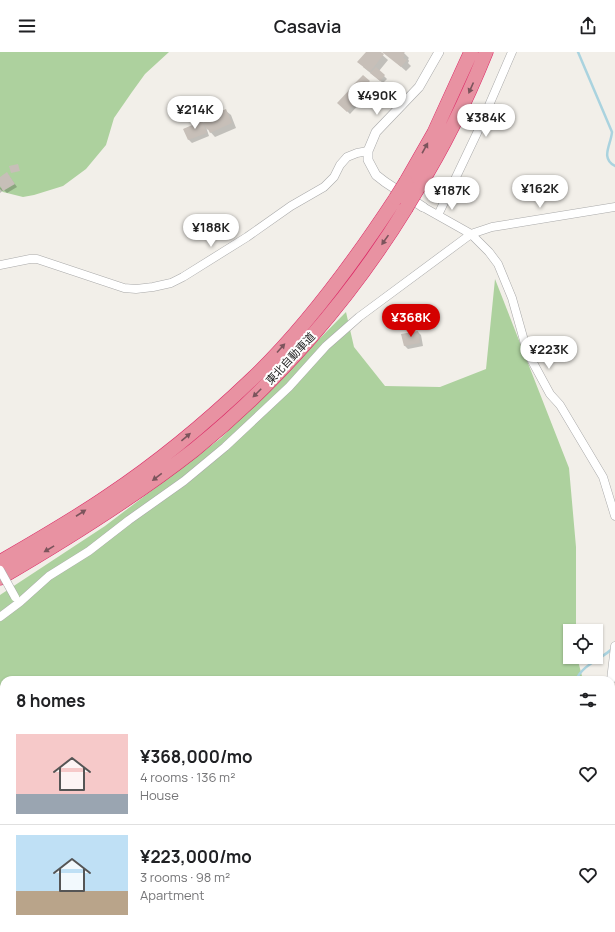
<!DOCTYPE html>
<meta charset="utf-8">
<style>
:root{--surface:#fff;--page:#f6f6f6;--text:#202124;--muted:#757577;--line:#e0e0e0;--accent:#d40000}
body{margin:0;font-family:Manrope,"Noto Sans JP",sans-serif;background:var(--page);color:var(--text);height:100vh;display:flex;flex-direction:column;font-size:15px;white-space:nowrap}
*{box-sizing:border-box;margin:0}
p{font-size:13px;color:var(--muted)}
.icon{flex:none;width:22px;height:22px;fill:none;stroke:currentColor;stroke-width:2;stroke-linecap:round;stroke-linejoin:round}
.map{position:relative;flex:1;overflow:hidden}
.side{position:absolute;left:0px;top:624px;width:615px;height:256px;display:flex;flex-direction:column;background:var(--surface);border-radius:12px 12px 0 0;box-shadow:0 1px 3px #0004}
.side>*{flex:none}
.fabs{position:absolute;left:563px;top:572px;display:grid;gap:8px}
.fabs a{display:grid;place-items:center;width:40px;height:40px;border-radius:0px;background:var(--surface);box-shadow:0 1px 3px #0004;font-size:20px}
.price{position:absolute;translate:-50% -34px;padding:0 9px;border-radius:14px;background:#fff;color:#222;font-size:13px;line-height:26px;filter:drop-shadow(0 1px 2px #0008)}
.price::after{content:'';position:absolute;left:50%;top:24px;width:12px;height:9px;margin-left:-6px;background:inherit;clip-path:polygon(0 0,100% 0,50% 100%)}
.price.on{background:var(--accent);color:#fff}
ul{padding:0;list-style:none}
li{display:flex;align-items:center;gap:12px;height:100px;padding:0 16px}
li+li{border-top:1px solid var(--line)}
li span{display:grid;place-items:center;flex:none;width:112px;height:80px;border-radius:0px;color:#555}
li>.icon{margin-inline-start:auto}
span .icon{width:48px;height:48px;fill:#fffc;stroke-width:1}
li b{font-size:17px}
h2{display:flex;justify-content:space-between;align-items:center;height:48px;padding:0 16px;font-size:17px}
header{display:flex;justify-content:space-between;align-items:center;height:52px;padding:0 16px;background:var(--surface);font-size:18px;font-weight:600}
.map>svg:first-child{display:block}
</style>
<header><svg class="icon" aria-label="menu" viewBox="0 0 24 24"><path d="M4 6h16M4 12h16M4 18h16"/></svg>Casavia<svg class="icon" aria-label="share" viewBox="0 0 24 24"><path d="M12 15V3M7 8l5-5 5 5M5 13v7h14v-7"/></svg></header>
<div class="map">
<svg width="615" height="880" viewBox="0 0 615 880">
<rect width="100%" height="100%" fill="#f2efe9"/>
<path fill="#add19e" d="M0 0H169L145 22 132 40 114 66 106 93 86 117 63 134 34 143 23 145 3 140 0 137Z
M495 227 569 416 576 495V579H570V605H577L583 628H4V814L0 806V543L105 474 221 386 346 260 354 295 385 334 440 335 486 317Z
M611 715 615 722V880H34L32 876H611Z"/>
<path fill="#0003" d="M367 0H379L388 8 379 19 387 27 383 31 363 15Z
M384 0H403L409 6 408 7 409 9 408 11 411 14 406 19Z
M363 24 372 33 363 43 353 34Z
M352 36 364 47 350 62 339 51Z
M226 59 231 63 236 76 215 85 206 75 209 84 192 91 189 88 184 77 198 72 200 67 204 71 208 66Z
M7 121 17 135 7 141 4 138 0 141V135L1 136 0 126Z
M408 261 411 264 413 275 398 278 395 275Z
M418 280 421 283 423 294 408 297 405 294 402 283Z"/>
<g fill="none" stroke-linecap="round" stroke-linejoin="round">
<path stroke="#aad3df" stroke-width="2.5" d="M578 0 612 80C611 93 600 106 615 114
M576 628C583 612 602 607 613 596
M611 741 615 744"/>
</g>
<path fill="#c7bfb8" d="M366 0H381L384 2 370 20 357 10Z
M382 0H405L403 2 405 3 403 6 407 8 401 15Z
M376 15 385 23 380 29 370 21Z
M363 23 370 29 359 41 352 34Z
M352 35 361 44 347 60 337 51Z
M226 57 232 71 210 81 208 77 207 78 201 66 207 63 208 65Z
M201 66 207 81 188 88 183 77 197 71 195 68Z
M18 112 20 119 11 121 9 114Z
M7 120 15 132 3 139 0 134V125Z
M408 260 411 272 394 276 391 263Z
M418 279 420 291 404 294 401 282Z"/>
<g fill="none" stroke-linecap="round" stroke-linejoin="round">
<g stroke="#a9a9a9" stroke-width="9">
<path id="minor" d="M423 155 471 182 489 200 498 212 512 246 525 292 531 307 550 342 560 353 603 425 615 464
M438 163 477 81 512 0
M0 213 30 207H37L124 236 136 237 153 235 171 231 183 225 247 185 291 154 324 135 334 125 340 113 347 105 357 101 368 99
M0 565 20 550 49 524 89 499 129 468 184 429 225 395 289 335 326 294 359 265 471 182 492 175 615 155
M611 628 615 594
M611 689 615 698
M0 805 4 807
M33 876 34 880"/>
</g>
<g stroke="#a9a9a9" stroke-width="10">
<path id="tertiary" d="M423 155 385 130 376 123 368 108V99L376 80 419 35 439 0"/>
</g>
<g stroke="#dc2a67" stroke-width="15">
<path id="motorway" d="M406 130 434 81 471 0
M418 136C445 93 467 47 486 0
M0 510C36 489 73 468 108 444 159 410 207 370 251 328 306 276 354 210 396 146
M0 526C67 487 133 446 194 398 277 331 350 247 406 156"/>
</g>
<use href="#minor" stroke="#fff" stroke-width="8"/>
<use href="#tertiary" stroke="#fff" stroke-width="9"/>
<use href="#motorway" stroke="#e892a2" stroke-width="14"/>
<g stroke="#a9a9a9" stroke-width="9" stroke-linecap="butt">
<path id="minor-bridge" d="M0 518 15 545"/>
</g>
<g stroke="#dc2a67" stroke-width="15" stroke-linecap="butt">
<path id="motorway-bridge" d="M396 146 406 130
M406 156 418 136"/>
</g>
<use href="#minor-bridge" stroke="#fff" stroke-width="8"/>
<use href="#motorway-bridge" stroke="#e892a2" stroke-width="14"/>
</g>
<defs><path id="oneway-solid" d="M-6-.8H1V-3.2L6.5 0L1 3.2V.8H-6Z"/></defs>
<g fill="#7b545c">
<use href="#oneway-solid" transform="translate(471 36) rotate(114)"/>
<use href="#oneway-solid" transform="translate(425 96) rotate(-61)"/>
<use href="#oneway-solid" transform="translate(385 188) rotate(125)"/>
<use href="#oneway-solid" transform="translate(281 296) rotate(-48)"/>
<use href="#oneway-solid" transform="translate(257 341) rotate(135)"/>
<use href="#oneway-solid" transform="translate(186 385) rotate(-40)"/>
<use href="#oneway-solid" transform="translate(157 425) rotate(143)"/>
<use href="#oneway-solid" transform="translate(81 461) rotate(-33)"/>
<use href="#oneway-solid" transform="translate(49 497) rotate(149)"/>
</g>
<g text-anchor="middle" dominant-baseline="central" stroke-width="4" stroke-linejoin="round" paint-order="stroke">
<g font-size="11" fill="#222" stroke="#fff">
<text transform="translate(290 306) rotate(-47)">東北自動車道</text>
</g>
</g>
</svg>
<div class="fabs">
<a><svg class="icon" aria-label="locate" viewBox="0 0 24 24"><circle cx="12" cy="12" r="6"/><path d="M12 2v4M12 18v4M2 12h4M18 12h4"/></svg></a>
</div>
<b class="price" style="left:377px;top:64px">¥490K</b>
<b class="price" style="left:195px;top:78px">¥214K</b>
<b class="price" style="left:486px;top:86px">¥384K</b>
<b class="price" style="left:540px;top:157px">¥162K</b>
<b class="price" style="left:452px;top:159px">¥187K</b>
<b class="price" style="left:211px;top:196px">¥188K</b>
<b class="price on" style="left:411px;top:286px">¥368K</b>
<b class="price" style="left:549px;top:318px">¥223K</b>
<section class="side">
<h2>8 homes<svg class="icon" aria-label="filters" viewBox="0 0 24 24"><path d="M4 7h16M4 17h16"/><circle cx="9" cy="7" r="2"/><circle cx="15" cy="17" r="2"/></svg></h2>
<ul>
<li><span style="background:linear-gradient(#f6c9c9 75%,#9aa5b1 0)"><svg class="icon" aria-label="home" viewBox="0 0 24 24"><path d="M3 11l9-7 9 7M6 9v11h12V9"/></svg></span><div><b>¥368,000/mo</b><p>4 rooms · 136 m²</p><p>House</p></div><svg class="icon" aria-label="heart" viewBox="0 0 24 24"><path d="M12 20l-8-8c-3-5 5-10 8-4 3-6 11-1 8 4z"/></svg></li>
<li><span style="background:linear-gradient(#bfe0f5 70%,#b9a48a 0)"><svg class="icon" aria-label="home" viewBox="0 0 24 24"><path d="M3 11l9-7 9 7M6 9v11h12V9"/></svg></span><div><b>¥223,000/mo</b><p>3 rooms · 98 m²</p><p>Apartment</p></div><svg class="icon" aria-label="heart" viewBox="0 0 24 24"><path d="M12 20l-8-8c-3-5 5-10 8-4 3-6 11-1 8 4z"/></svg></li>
</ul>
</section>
</div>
